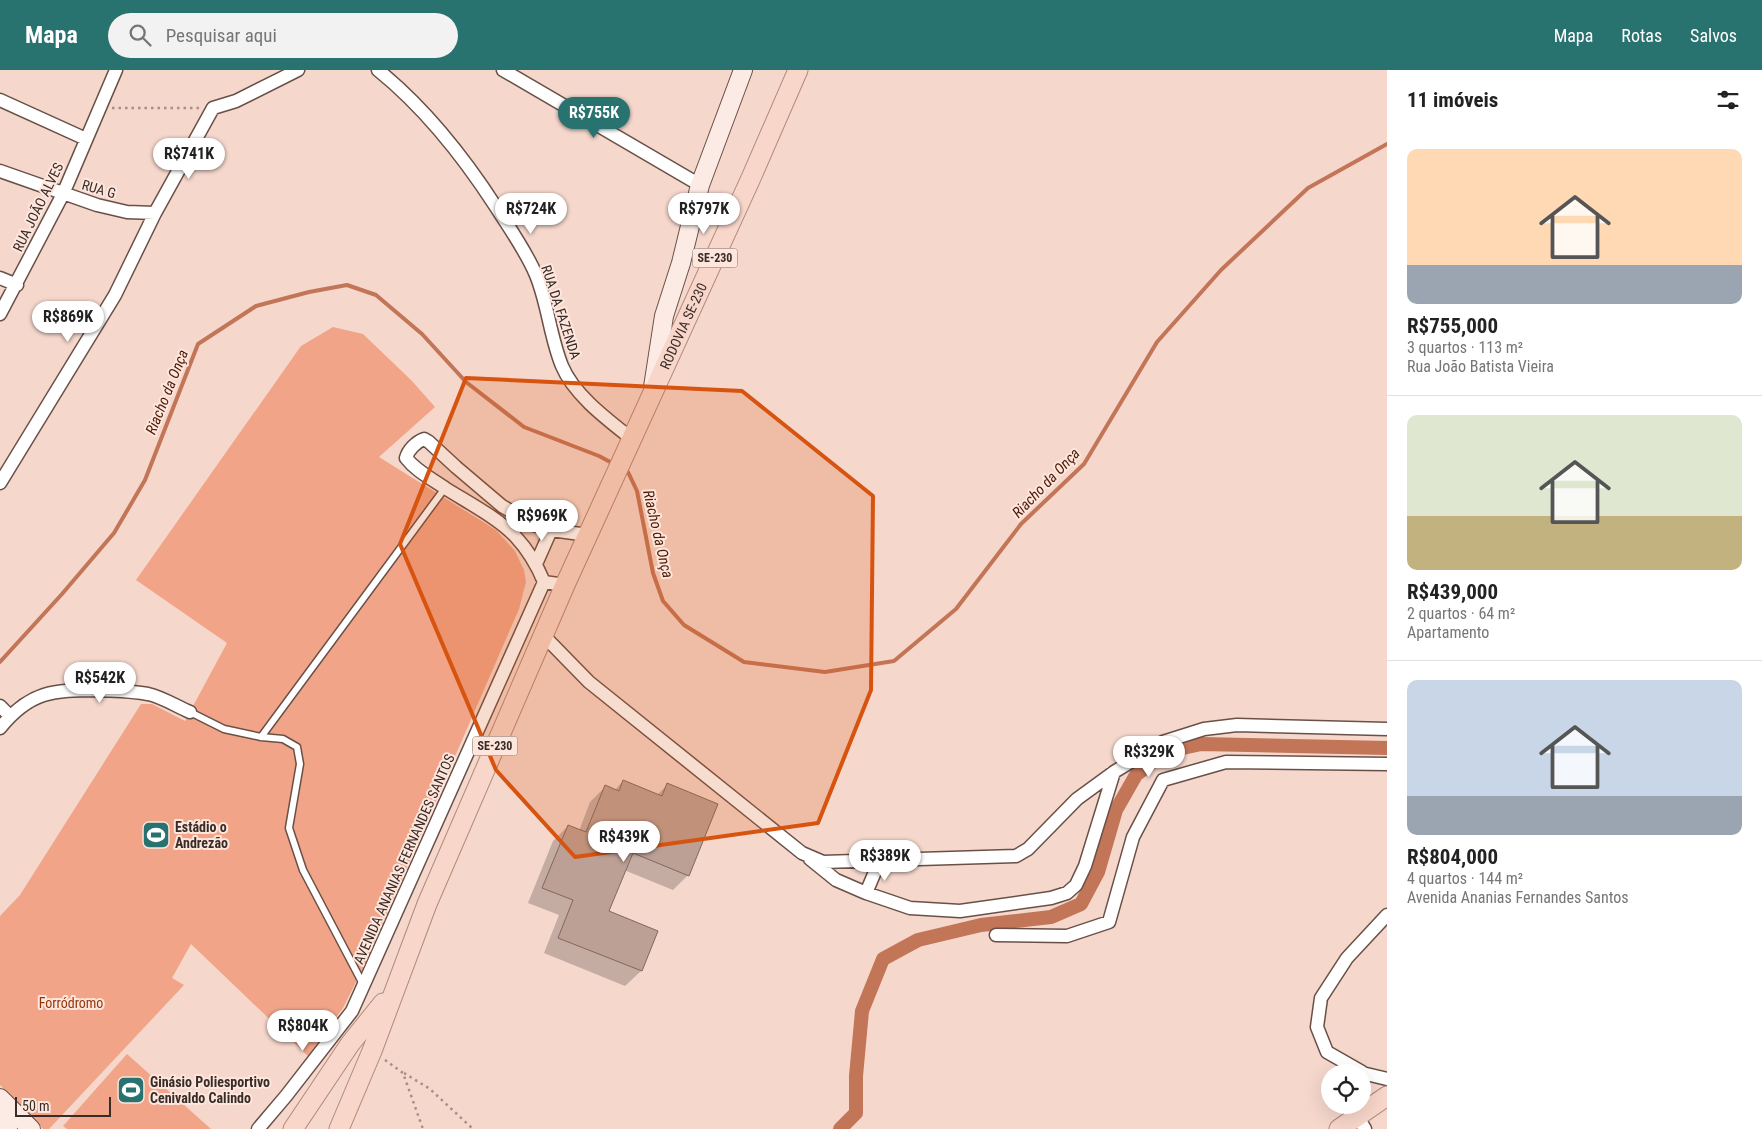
<!DOCTYPE html>
<html lang="pt">
<meta charset="utf-8">
<style>
:root{--surface:#fff;--page:#f2f2f2;--text:#222;--muted:#767676;--line:#e0e0e0;--accent:#28726f}
body{margin:0;font-family:"Roboto Condensed",sans-serif;background:var(--page);color:var(--text);height:100vh;display:flex;flex-direction:column;font-size:19px;white-space:nowrap}
*{box-sizing:border-box;margin:0}
p{font-size:16px;color:var(--muted)}
.icon{flex:none;width:28px;height:28px;fill:none;stroke:currentColor;stroke-width:2;stroke-linecap:round;stroke-linejoin:round}
.map{position:relative;flex:1;overflow:hidden}
.drawer{display:flex;flex-direction:column;background:var(--surface);width:375px}
.drawer>*{flex:none}
.fabs{position:absolute;left:1321px;top:994px;display:grid;gap:10px}
.fabs a{display:grid;place-items:center;width:50px;height:50px;border-radius:50%;background:var(--surface);box-shadow:0 5px 20px #0002;font-size:25px}
.scale{position:absolute;left:15px;bottom:12px;width:96px;box-sizing:border-box;padding-left:5px;border:2px solid #382c28;border-top:0;font-size:14px;line-height:18px;white-space:nowrap;color:#382c28;-webkit-text-stroke:4px #fee6dd;paint-order:stroke}
.price{position:absolute;translate:-50% -42px;padding:0 11px;border-radius:18px;background:#fff;color:#222;font-size:16px;line-height:32px;filter:drop-shadow(0 1px 2px #0008)}
.price::after{content:'';position:absolute;left:50%;top:30px;width:15px;height:11px;margin-left:-8px;background:inherit;clip-path:polygon(0 0,100% 0,50% 100%)}
.price.on{background:var(--accent);color:#fff}
ul{padding:0;list-style:none}
li{display:grid;align-content:center;gap:10px;height:265px;padding:0 20px}
li+li{border-top:1px solid var(--line)}
li span{display:grid;place-items:center;height:155px;border-radius:10px;color:#555}
li>.icon{margin-inline-start:auto}
span .icon{width:90px;height:90px;fill:#fffc;stroke-width:1}
li b{font-size:21px}
h2{display:flex;justify-content:space-between;align-items:center;height:60px;padding:0 20px;font-size:21px}
header{display:flex;align-items:center;gap:30px;box-sizing:border-box;height:70px;padding:0 25px;background:var(--accent);color:#fff}
header strong{font-size:24px}
nav{display:flex;gap:28px;margin-inline-start:auto;font-size:18px}
.search{width:350px;height:45px;background:var(--page);display:flex;align-items:center;gap:12px;box-sizing:border-box;padding:0 18px;border-radius:28px;color:var(--muted);font-size:19px}
main{display:flex;flex:1;min-height:0}
.map>svg:first-child{display:block}
</style>
<header>
<strong>Mapa</strong>
<div class="search"><svg class="icon" aria-label="search" viewBox="0 0 24 24"><circle cx="10" cy="10" r="6"/><path d="M15 15l6 6"/></svg>Pesquisar aqui</div>
<nav><a>Mapa</a><a>Rotas</a><a>Salvos</a></nav>
</header>
<main>
<div class="map">
<svg width="1387" height="1059" viewBox="0 0 1387 1059">
<rect width="100%" height="100%" fill="#f5d7cc"/>
<path fill="#f1a487" d="M333 257 363 264 412 311 435 337 379 387 496 460 515 481 524 500 526 512 519 539 364 896 343 938 308 986 191 874 172 908 184 915 49 1059H43L0 1015V846L20 825 141 634H152L185 651 227 573 136 510 301 276Z
M127 984 211 1059H67L63 1056Z"/>
<path fill="#0003" d="M623 711 657 725 667 715 688 805 673 820 624 800 607 842 656 862 641 901 625 916 544 883 559 845 528 833 553 771 568 756 579 761 590 732 605 717 615 720Z"/>
<g fill="none" stroke-linecap="round" stroke-linejoin="round">
<path stroke="#c37558" stroke-width="4" d="M624 400 628 402 637 421 653 503 663 531 684 555 744 592 825 602 894 591 956 539 1021 454 1084 394 1157 272 1221 200 1308 118 1387 74
M0 592 62 524 114 463 145 410 198 274 256 236 309 222 347 215 376 225 422 264 466 312 524 357 599 386 614 394"/>
<path stroke="#c37558" stroke-width="14" d="M840 1059 856 1043V1006L862 941 883 889 918 870 981 855 1051 847 1081 834 1098 802 1116 740 1136 705 1165 682 1201 674 1387 678"/>
</g>
<path fill="#bca095" stroke="#81675d" d="M623 710 662 726 667 713 718 734 689 806 633 783 609 841 658 861 642 901 558 868 573 830 542 818 568 755 586 762 605 715 619 721Z"/>
<g fill="none" stroke-linecap="round" stroke-linejoin="round">
<g stroke="#695047" stroke-width="9">
<path id="lane" d="M190 642 224 659 261 667 283 669 297 677 300 694 289 758 303 800 364 916
M261 667 445 418"/>
</g>
<g stroke="#695047" stroke-width="15">
<path id="street" d="M378 0C425 38 463 86 496 137 510 159 526 181 536 205 548 234 550 267 562 296 574 325 608 350 632 369
M503 0 700 115
M0 30 86 69
M0 101 97 135 127 142 155 143 213 38 236 31 298 0
M0 208 17 215
M0 244 63 124 116 0
M0 413 115 225 155 143
M536 494 551 460
M565 515 544 512C537 495 528 480 515 466 498 448 467 432 445 418 432 409 416 401 406 388 408 380 416 372 424 369L429 372 456 397 502 436 534 455 551 460 588 465
M543 565 589 612 802 783 823 792 1016 786 1028 779 1077 729 1114 702 1163 672 1204 659 1237 655 1387 659
M0 636 10 646
M0 658C30 621 53 620 98 620 115 621 131 621 148 624 162 627 176 636 190 642
M810 789 836 810 866 823 910 838 960 841 1051 828 1067 823 1076 815 1085 796 1114 702
M866 823 880 790
M996 865 1067 866 1109 852 1133 767 1163 710 1226 692 1387 694
M1362 1002 1327 982 1317 957 1321 928 1347 888 1387 845
M1362 1003 1387 1009
M1357 1046 1365 1059
M258 1059 286 1026 352 941 544 512"/>
</g>
<g stroke="#695047" stroke-width="20">
<path id="secondary" d="M653 317 664 246 681 193 700 115 743 0
M0 1028 31 1059
M0 1050 8 1059"/>
</g>
<g stroke="#b2897a" stroke-width="21">
<g id="primary">
<path d="M293 1059 350 974 383 933"/>
<path id="s1" d="M339 1059 372 981 427 834 565 515 751 108 798 0"/>
<path d="M1339 1059 1387 1026"/>
</g>
</g>
<path stroke="#a68f87" stroke-width="2.5" stroke-dasharray="2.5 4" stroke-linecap="butt" d="M112 38H199
M385 990 403 1003 423 1059
M404 1003 430 1019 473 1059"/>
<use href="#lane" stroke="#fff" stroke-width="6"/>
<use href="#street" stroke="#fff" stroke-width="12"/>
<use href="#secondary" stroke="#fcebe4" stroke-width="18"/>
<use href="#primary" stroke="#f8d6ca" stroke-width="19"/>
</g>
<path fill="#d6540f" fill-opacity="0.2" stroke="#d6540f" stroke-width="4" stroke-linejoin="round" d="M466 308 742 321 873 426 871 620 818 753 575 787 496 700 400 474Z"/>
<defs>
<g id="stadium-square" transform="scale(1.4375)"><rect x="-9" y="-9" width="18" height="18" rx="4" fill="#28726f" stroke="#fee6dd"/><path d="M0-5a6.5 5 0 1 0 0 10a6.5 5 0 1 0 0-10ZM-3.5-1.8h7v3.6h-7Z" fill="#fff"/></g>
</defs>
<g fill-rule="evenodd">
<use href="#stadium-square" x="156" y="765"/>
<use href="#stadium-square" x="131" y="1020"/>
</g>
<g text-anchor="middle" dominant-baseline="central" stroke-width="4" stroke-linejoin="round" paint-order="stroke">
<g fill="#fee6dd" stroke="#73645e" stroke-width="1">
<rect x="692.5" y="178.5" width="45" height="19" rx="4"/>
<rect x="472.5" y="666.5" width="45" height="19" rx="4"/>
</g>
<g font-size="12" font-weight="bold" fill="#382c28">
<text x="715" y="188">SE-230</text>
<text x="495" y="676">SE-230</text>
</g>
<g font-size="14" fill="#382c28" stroke="#fee6dd">
<text transform="translate(99 119) rotate(16)">RUA G</text>
<text transform="translate(38 137) rotate(-64)">RUA JOÃO ALVES</text>
<text transform="translate(561 242) rotate(72)">RUA DA FAZENDA</text>
<text stroke="none"><textPath href="#s1" startOffset="874">RODOVIA SE-230</textPath></text>
<text transform="translate(404 789) rotate(-66)">AVENIDA ANANIAS FERNANDES SANTOS</text>
</g>
<g font-size="14" font-weight="bold" fill="#382c28" stroke="#fee6dd" text-anchor="start">
<text x="175" y="757">Estádio o<tspan x="175" dy="16">Andrezão</tspan></text>
<text x="150" y="1012">Ginásio Poliesportivo<tspan x="150" dy="16">Cenivaldo Calindo</tspan></text>
</g>
<g font-size="14" fill="#933507" stroke="#fee6dd">
<text x="71" y="933">Forródromo</text>
</g>
<g font-size="15" font-style="italic" fill="#4c1a05" stroke="#fee6dd">
<text transform="translate(167 322) rotate(-68)">Riacho da Onça</text>
<text transform="translate(1046 413) rotate(-46)">Riacho da Onça</text>
<text transform="translate(658 464) rotate(77)">Riacho da Onça</text>
</g>
</g>
</svg>
<div class="fabs">
<a><svg class="icon" aria-label="locate" viewBox="0 0 24 24"><circle cx="12" cy="12" r="6"/><path d="M12 2v4M12 18v4M2 12h4M18 12h4"/></svg></a>
</div>
<div class="scale">50 m</div>
<b class="price on" style="left:594px;top:69px">R$755K</b>
<b class="price" style="left:189px;top:110px">R$741K</b>
<b class="price" style="left:531px;top:165px">R$724K</b>
<b class="price" style="left:704px;top:165px">R$797K</b>
<b class="price" style="left:68px;top:273px">R$869K</b>
<b class="price" style="left:542px;top:472px">R$969K</b>
<b class="price" style="left:100px;top:634px">R$542K</b>
<b class="price" style="left:1149px;top:708px">R$329K</b>
<b class="price" style="left:624px;top:793px">R$439K</b>
<b class="price" style="left:885px;top:812px">R$389K</b>
<b class="price" style="left:303px;top:982px">R$804K</b>
</div>
<section class="drawer">
<h2>11 imóveis<svg class="icon" aria-label="filters" viewBox="0 0 24 24"><path d="M4 7h16M4 17h16"/><circle cx="9" cy="7" r="2"/><circle cx="15" cy="17" r="2"/></svg></h2>
<ul>
<li><span style="background:linear-gradient(#ffd9b3 75%,#9aa5b1 0)"><svg class="icon" aria-label="home" viewBox="0 0 24 24"><path d="M3 11l9-7 9 7M6 9v11h12V9"/></svg></span><div><b>R$755,000</b><p>3 quartos · 113 m²</p><p>Rua João Batista Vieira</p></div></li>
<li><span style="background:linear-gradient(#dfe7d0 65%,#c2b280 0)"><svg class="icon" aria-label="home" viewBox="0 0 24 24"><path d="M3 11l9-7 9 7M6 9v11h12V9"/></svg></span><div><b>R$439,000</b><p>2 quartos · 64 m²</p><p>Apartamento</p></div></li>
<li><span style="background:linear-gradient(#c9d6e8 75%,#9aa5b1 0)"><svg class="icon" aria-label="home" viewBox="0 0 24 24"><path d="M3 11l9-7 9 7M6 9v11h12V9"/></svg></span><div><b>R$804,000</b><p>4 quartos · 144 m²</p><p>Avenida Ananias Fernandes Santos</p></div></li>
</ul>
</section>
</main>
